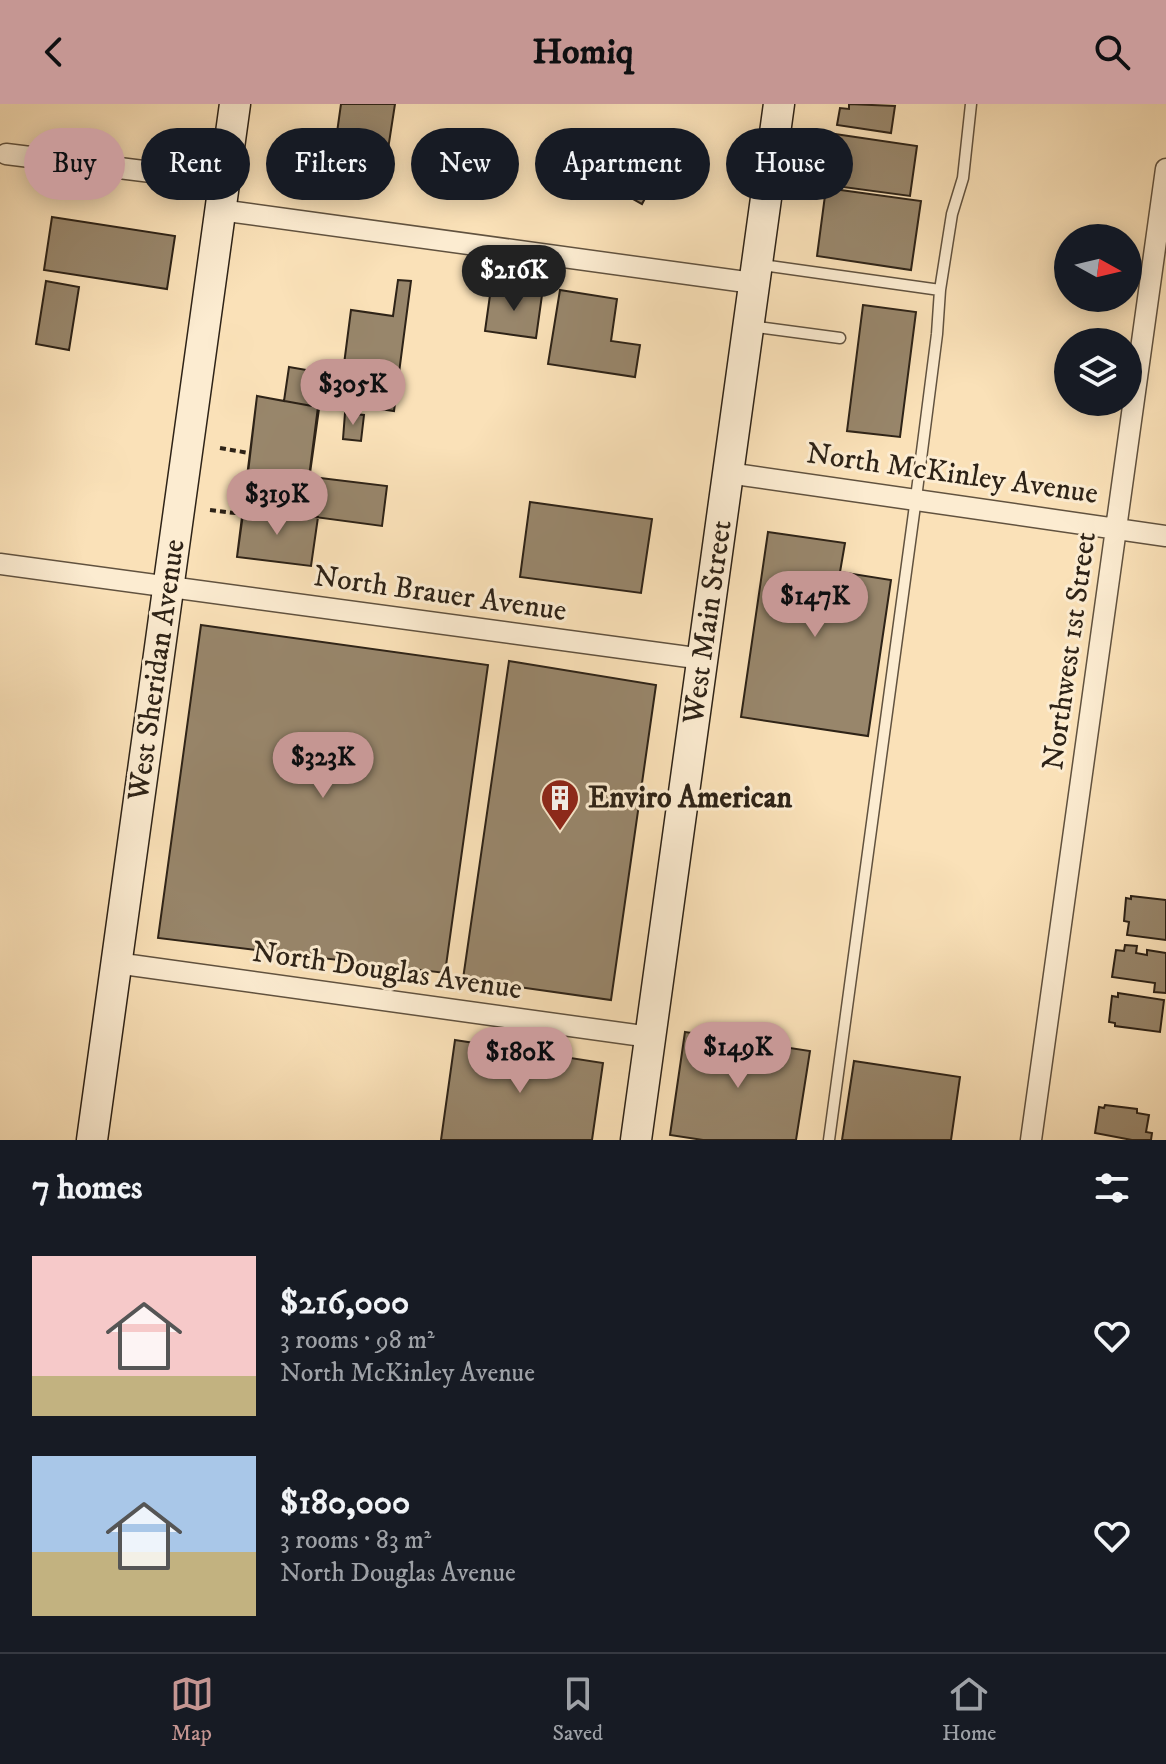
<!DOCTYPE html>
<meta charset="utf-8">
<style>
:root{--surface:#171b24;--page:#20242c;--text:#f1f3f6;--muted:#9ea1a6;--line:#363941;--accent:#c59692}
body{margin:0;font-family:"IM FELL DW Pica",serif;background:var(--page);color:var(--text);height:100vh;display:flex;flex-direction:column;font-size:30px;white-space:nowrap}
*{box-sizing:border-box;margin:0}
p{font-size:26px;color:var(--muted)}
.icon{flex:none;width:44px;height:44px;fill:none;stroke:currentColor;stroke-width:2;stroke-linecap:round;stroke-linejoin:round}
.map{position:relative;height:1036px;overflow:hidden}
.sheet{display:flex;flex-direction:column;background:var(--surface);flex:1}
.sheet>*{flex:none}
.hud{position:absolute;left:24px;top:24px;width:1118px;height:72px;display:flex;gap:16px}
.needle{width:52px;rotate:98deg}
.tools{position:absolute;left:1054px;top:120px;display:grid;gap:16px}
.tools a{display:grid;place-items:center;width:88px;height:88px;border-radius:50%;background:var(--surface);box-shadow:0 4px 20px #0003;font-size:40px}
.price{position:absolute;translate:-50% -68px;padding:0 18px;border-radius:28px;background:var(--accent);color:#111;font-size:26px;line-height:52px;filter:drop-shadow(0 2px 4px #0008)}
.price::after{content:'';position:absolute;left:50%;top:48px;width:24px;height:18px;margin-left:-12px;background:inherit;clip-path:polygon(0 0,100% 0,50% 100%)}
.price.active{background:#222;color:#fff}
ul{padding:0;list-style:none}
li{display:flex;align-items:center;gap:24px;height:200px;padding:0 32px}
li span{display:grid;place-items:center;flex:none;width:224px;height:160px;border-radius:0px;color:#555}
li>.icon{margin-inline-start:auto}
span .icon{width:96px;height:96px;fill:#fffc;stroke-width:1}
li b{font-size:34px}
h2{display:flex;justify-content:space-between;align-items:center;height:96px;padding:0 32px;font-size:34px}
.chip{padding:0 28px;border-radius:36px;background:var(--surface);box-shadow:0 4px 20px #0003;font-size:28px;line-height:72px}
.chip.active{background:var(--accent);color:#111}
header{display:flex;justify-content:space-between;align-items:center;height:104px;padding:0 32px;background:var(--accent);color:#111;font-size:36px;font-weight:800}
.menu{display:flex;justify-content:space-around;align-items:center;height:112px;border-top:2px solid var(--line);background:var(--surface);font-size:22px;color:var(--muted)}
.menu a{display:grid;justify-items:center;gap:4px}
.menu .active{color:var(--accent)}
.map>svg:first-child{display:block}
</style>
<header><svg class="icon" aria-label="back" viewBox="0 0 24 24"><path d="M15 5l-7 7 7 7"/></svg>Homiq<svg class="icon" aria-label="search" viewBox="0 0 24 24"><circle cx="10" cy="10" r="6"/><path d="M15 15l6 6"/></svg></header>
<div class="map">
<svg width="1166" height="1036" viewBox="0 0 1166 1036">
<rect width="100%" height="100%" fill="#fae1b8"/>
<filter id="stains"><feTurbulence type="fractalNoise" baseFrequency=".0025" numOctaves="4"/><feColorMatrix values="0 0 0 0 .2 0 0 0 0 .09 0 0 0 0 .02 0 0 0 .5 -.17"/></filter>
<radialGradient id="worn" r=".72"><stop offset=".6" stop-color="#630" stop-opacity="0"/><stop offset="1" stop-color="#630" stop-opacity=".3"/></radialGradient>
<path fill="#98866b" stroke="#2e2317" stroke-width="2" d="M341 0H395L383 78 331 71Z
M849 0 895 2 891 29 837 21 840 4 849 5Z
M835 30 917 42 910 92 828 81Z
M649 31 672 43 642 100 619 87Z
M826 84 921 97 911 166 817 152Z
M52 113 175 132 167 185 44 166Z
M398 176 411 177 394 307 339 299 351 206 393 212Z
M46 177 79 183 69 246 36 240Z
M491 184 542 191 536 234 485 227Z
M560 186 617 195 611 237 640 241 635 273 548 260Z
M863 201 916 208 900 333 847 327Z
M289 263 324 269 318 303 284 297Z
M289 263 324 269 304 412 318 413 311 462 237 453 257 292 284 297Z
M257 292 318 303 304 412 244 403Z
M345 309 364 311 361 337 343 335Z
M312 373 387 382 382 422 307 412Z
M530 398 652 415 641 489 520 473Z
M244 403 318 413 311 462 237 453Z
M768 428 845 439 840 468 891 476 868 632 741 613Z
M201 521 488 561 445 869 158 834Z
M509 557 656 581 611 896 463 875Z
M1131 792 1166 796V836L1127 831 1129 818 1124 817 1126 794 1131 795Z
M1125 841 1137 842 1136 849 1147 851V846L1166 849V889L1154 888 1155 879 1112 873 1116 846 1124 847Z
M1118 889 1164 896 1160 928 1115 922V919L1109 918 1112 892 1118 893Z
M685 928 810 947 796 1036H703L670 1031Z
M455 936 603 959 592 1036H441Z
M854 957 960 973 951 1036H842Z
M1105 1001 1137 1005V1009L1149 1011 1146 1028 1152 1029 1151 1036H1132L1095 1029 1099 1003 1104 1004Z"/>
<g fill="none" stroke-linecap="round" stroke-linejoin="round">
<g stroke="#61523f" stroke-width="13">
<path id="lane" d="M762 161 940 186
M750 222 840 234
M829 1036 916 394 937 230 940 186 952 110 963 74 971 0"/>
</g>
<g stroke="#61523f" stroke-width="23">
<path id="street" d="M6 50 224 77
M220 106 753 179
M728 369 1166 432
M0 460 703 555
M116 859 650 933
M1031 1036 1166 65"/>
</g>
<g stroke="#2e2317" stroke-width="33">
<path id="secondary" d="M92 1036 235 0
M636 1036 779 0"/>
</g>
<path stroke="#2e2317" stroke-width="4" stroke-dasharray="6 4" stroke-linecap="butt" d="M220 344 249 349
M210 406 243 410"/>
<use href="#lane" stroke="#fcecd1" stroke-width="10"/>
<use href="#street" stroke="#fcecd1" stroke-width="20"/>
<use href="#secondary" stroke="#fcecd1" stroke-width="30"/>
</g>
<defs>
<g id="building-pin" transform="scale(2)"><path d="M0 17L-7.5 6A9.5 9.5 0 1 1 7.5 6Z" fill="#8f2418" stroke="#fcecd1"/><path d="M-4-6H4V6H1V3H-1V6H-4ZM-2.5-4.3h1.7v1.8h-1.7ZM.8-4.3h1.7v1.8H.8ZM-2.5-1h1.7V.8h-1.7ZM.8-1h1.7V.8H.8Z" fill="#fff"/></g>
</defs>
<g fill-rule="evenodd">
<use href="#building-pin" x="560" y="694"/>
</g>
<g text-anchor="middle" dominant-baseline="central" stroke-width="6" stroke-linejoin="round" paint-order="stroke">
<g font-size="30" fill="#2e2317" stroke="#fcecd1">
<text transform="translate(952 370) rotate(8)">North McKinley Avenue</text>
<text transform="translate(440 490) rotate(8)">North Brauer Avenue</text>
<text transform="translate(708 518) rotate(-82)">West Main Street</text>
<text transform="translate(1070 547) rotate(-82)">Northwest 1st Street</text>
<text transform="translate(157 566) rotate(-82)">West Sheridan Avenue</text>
<text transform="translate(387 867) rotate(8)">North Douglas Avenue</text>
</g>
<g font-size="30" font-weight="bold" fill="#2e2317" stroke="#fcecd1" text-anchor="start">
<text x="588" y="694">Enviro American</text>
</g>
</g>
<rect width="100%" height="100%" filter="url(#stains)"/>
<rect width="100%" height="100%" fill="url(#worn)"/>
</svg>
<div class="tools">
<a><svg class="needle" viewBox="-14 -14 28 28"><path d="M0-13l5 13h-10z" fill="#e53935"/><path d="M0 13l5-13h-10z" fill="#9ea1a6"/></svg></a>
<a><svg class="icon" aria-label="layers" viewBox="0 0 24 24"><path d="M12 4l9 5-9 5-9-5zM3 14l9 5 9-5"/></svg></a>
</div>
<b class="price active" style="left:514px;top:209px">$216K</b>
<b class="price" style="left:353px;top:323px">$305K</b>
<b class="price" style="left:277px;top:433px">$319K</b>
<b class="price" style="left:815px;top:535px">$147K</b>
<b class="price" style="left:323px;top:696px">$323K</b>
<b class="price" style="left:738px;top:986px">$149K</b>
<b class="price" style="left:520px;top:991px">$180K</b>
<div class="hud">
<a class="chip active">Buy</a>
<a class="chip">Rent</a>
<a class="chip">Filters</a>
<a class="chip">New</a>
<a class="chip">Apartment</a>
<a class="chip">House</a>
</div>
</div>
<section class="sheet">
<h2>7 homes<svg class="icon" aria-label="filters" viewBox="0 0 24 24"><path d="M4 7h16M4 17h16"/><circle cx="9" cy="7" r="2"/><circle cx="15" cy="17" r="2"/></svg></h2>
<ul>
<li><span style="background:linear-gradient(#f6c9c9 75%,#c2b280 0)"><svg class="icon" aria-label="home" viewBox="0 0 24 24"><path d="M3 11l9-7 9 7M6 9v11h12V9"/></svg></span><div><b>$216,000</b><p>3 rooms · 98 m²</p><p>North McKinley Avenue</p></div><svg class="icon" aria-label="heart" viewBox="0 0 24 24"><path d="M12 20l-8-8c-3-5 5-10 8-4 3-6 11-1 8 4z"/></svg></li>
<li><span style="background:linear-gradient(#a9c7e8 60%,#c2b280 0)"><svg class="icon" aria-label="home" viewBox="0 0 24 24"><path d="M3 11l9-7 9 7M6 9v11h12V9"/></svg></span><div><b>$180,000</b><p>3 rooms · 83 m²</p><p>North Douglas Avenue</p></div><svg class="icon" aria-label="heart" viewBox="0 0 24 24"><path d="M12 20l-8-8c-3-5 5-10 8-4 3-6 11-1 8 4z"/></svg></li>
</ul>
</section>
<nav class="menu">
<a class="active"><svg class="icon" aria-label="map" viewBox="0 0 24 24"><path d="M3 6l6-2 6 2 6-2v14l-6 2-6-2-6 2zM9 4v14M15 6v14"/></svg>Map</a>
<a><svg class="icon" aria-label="saved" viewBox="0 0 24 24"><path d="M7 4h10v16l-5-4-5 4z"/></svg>Saved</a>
<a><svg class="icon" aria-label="home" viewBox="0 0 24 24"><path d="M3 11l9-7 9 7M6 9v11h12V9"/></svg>Home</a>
</nav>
